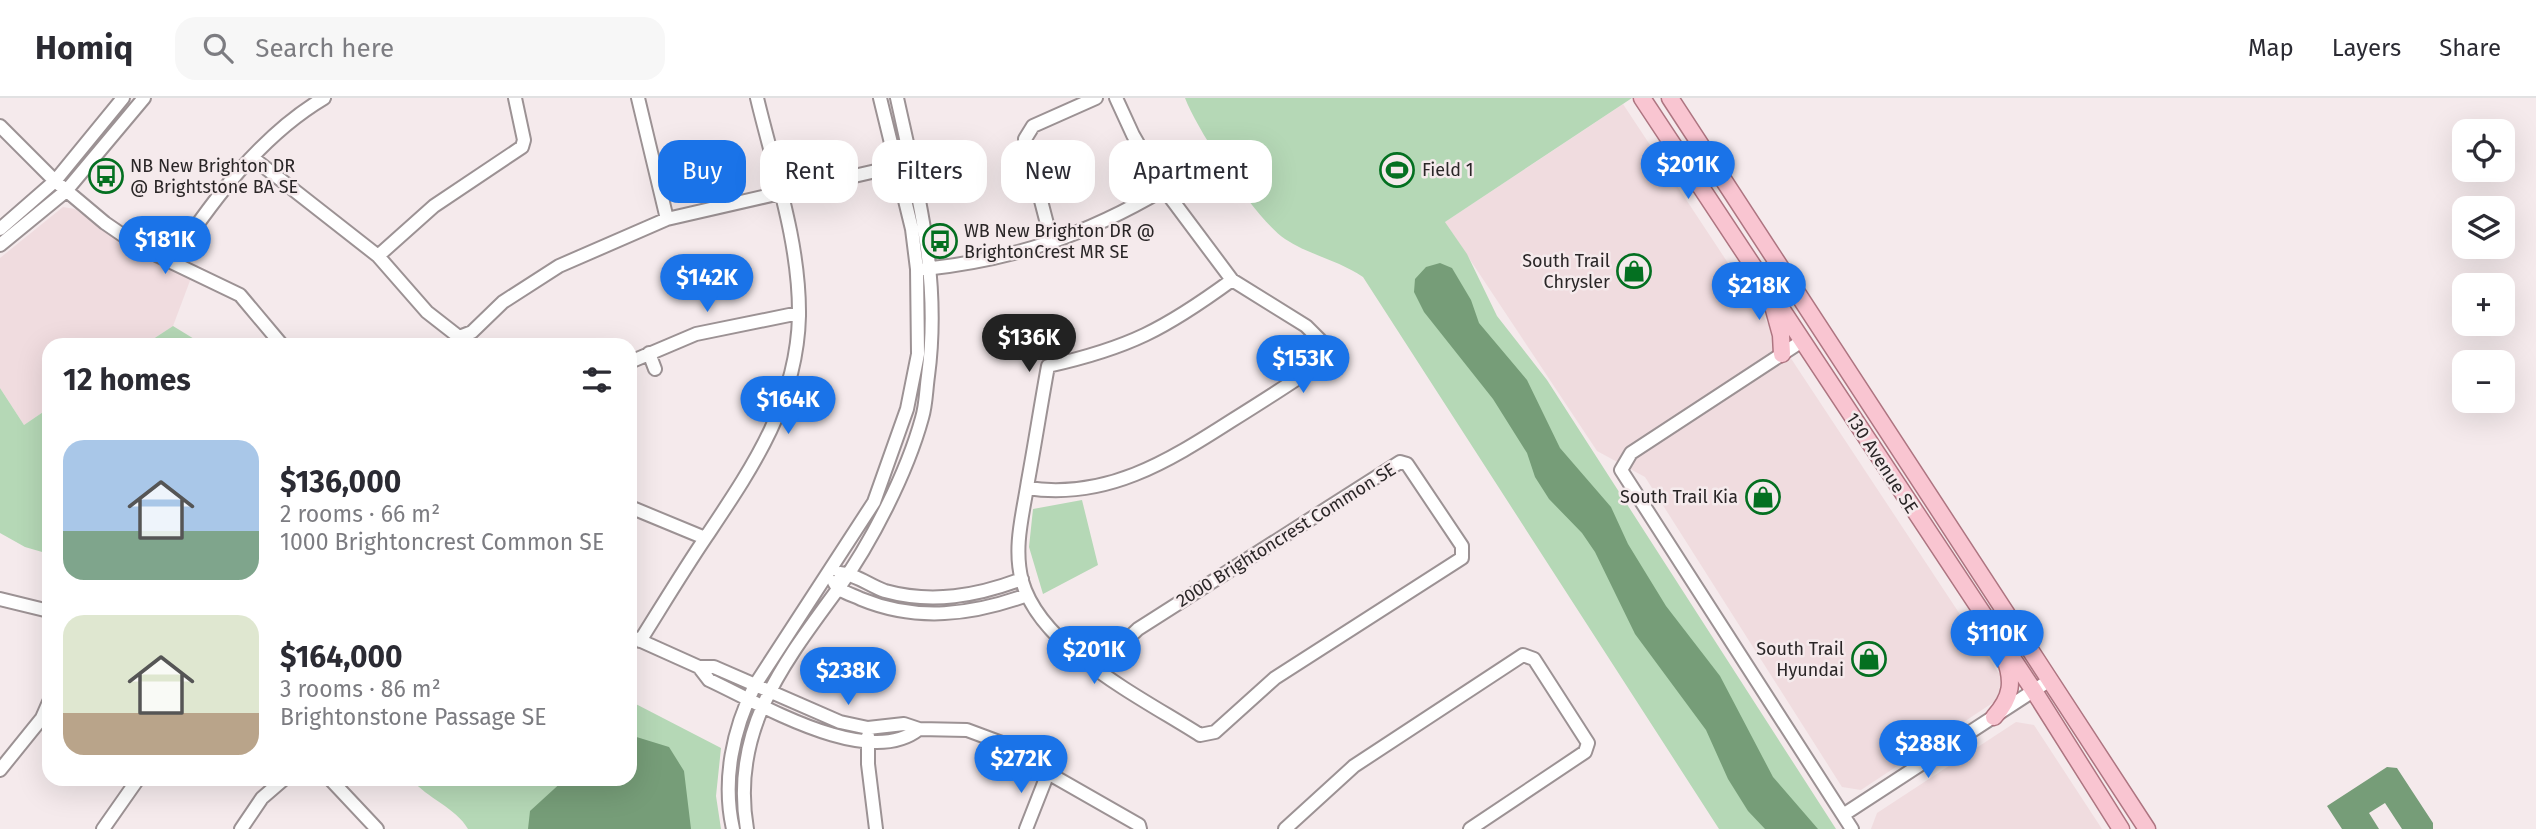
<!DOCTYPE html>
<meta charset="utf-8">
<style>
:root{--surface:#fff;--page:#f7f7f7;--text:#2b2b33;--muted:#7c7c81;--line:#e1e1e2;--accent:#1a73e8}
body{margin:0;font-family:"Fira Sans",sans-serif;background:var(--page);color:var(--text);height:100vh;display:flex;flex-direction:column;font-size:26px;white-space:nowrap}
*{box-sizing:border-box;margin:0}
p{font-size:23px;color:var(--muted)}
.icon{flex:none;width:38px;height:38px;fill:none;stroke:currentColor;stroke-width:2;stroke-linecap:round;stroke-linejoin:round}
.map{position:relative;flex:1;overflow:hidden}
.side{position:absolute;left:42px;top:240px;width:595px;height:448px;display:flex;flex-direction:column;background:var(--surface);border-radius:21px;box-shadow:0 7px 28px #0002}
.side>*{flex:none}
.hud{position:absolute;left:658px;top:42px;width:665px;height:63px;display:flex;gap:14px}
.controls{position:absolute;left:2452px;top:21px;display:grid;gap:14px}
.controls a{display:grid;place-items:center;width:63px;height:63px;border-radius:14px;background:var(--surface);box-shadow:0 7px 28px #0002;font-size:35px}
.price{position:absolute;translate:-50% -60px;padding:0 16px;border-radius:24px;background:var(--accent);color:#fff;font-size:23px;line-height:46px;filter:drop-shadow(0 2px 4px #0008)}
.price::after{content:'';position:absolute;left:50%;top:42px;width:21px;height:16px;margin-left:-10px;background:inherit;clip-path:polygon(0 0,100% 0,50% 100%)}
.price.current{background:#222;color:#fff}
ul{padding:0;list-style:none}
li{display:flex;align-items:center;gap:21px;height:175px;padding:0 21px}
li span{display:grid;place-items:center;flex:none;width:196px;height:140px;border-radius:21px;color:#555}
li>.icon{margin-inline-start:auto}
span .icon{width:84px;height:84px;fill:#fffc;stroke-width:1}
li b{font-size:30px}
h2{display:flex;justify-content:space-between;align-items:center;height:84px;padding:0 21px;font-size:30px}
.chip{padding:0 24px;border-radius:21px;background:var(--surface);box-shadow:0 7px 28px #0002;font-size:24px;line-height:63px}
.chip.current{background:var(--accent);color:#fff}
header{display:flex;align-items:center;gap:42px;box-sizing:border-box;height:98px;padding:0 35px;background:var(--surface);border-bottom:2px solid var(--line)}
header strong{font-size:33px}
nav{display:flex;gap:38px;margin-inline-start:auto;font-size:24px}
.search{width:490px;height:63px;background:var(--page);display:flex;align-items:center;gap:18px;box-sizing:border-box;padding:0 24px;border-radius:21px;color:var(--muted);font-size:26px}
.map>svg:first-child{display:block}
</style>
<header>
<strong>Homiq</strong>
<div class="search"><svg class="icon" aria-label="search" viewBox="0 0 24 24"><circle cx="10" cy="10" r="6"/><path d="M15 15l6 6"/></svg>Search here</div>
<nav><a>Map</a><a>Layers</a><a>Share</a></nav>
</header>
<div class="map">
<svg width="2536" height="731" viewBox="0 0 2536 731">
<rect width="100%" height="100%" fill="#f5eaec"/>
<path fill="#f0dcdf" d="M1623 6 2002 580 1997 602 1861 692 1842 689 1645 379 1597 353 1445 124Z
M63 109 75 111 144 159 191 180 173 228 144 247H49V310L24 327 0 290V160Z
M2016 624 2034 627 2102 731H1871L1877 715Z"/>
<path fill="#b5d8b6" d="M1185 0H1632L1445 124 1467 156 1497 218 1547 282 1836 731H1719L1363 179C1338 162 1309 157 1285 141 1256 121 1198 34 1185 0Z
M173 228 204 247H144Z
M0 290 24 327 49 310V456L25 449 0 435Z
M1082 402 1098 467 1043 496 1029 449 1033 411Z
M630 603 721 650 716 698 721 731H468C456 710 427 700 411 681H630Z"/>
<path fill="#769d78" d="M1440 165 1452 170 1471 202 1479 225 1527 282 1560 350 1611 409 1628 446 1666 508 1720 578 1773 679 1818 731H1765L1748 713 1728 681 1706 632 1635 536 1595 454 1582 435 1549 401 1535 379 1527 355 1493 301 1424 214 1414 194 1415 181 1426 169Z
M630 637 669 649 684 673 691 731H528L530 713 565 681H630Z
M2387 669 2397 670 2433 725V731H2402L2385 705 2369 715 2379 731H2342L2327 708Z"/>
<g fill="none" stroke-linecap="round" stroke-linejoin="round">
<g stroke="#9c9294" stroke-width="16">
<path id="minor" d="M638 0 667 121
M0 28 55 83 105 125 140 149 240 197 282 247
M253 60 378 158 427 214 459 239 472 234 503 204 559 168 667 121 902 67
M0 131 55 83 123 0
M1052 145 1025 41 1033 28 1096 0
M0 147 66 93 144 0
M378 158 434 108 522 49 524 42 515 0
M172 163C213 102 260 38 324 0
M925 171C1016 161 1086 137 1164 91L1133 37 1116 0
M1802 243 1631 355 1621 372 1852 731
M649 255 655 271
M630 264 696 236 799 215
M1027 390C1106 402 1167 364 1231 323 1263 303 1295 283 1326 261L1328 250 1306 228 1232 182 1164 91
M630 409 705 440
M840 475C856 476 870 488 885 493 932 506 977 498 1022 481
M834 484C839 494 851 496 861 501 917 524 972 517 1027 497
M0 501 49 513
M630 538 699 569H714L840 624 868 630 904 626 919 631 967 632 1002 645 1048 675 1139 727 1140 731
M640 543C662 508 683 473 706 439 752 370 797 305 799 218 800 145 774 71 757 0
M699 569 709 582C759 605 868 672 919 631
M1097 570 1138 531 1400 364 1407 366 1462 448V460L1275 580 1215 634 1200 637C1144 601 1041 551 1022 483 1013 449 1023 416 1028 383 1035 345 1041 306 1048 268 1129 250 1165 231 1232 182
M868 638V666L876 731
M0 672 42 620 49 604
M330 681 377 731
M1843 717 2050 582
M103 731 138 681
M241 731 262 700 284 681
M733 731C722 682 733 631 755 587L874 404 907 311 918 256 917 171 912 131 880 0
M747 731C730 633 783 566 838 491 871 445 907 375 922 320 926 307 926 292 928 278 941 180 918 95 897 0
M1026 731 1048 675
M1285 731 1354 668 1523 557 1534 561 1588 645 1585 654 1470 731"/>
</g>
<g stroke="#ae7581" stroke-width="19">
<path id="major" d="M1642 0 2034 593 2121 731
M1670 0 2147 731
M1773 208 1781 237 1782 256
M1994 619C2012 599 2014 583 2004 558"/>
</g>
<use href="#minor" stroke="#fff" stroke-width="12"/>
<use href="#major" stroke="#f9c5d1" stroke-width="16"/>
</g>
<defs>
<g id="stadium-ring" transform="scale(1.75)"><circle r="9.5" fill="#f5eaec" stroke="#047021" stroke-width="1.5"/><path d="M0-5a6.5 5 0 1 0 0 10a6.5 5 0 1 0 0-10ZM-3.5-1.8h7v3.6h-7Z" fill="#047021"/></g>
<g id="bus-ring" transform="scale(1.75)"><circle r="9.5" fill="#f5eaec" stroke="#047021" stroke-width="1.5"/><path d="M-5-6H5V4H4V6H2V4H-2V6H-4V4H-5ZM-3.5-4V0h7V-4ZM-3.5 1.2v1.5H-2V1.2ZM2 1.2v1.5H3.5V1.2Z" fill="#047021"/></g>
<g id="shop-ring" transform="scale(1.75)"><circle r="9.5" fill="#f5eaec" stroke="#047021" stroke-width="1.5"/><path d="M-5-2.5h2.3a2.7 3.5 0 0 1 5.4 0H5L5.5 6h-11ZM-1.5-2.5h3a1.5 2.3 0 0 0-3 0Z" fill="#047021"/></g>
</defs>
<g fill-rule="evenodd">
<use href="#stadium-ring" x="1397" y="72"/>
<use href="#bus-ring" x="106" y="78"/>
<use href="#bus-ring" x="940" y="143"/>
<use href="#shop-ring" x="1634" y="173"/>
<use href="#shop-ring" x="1763" y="399"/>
<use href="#shop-ring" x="1869" y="561"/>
</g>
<g text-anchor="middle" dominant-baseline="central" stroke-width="5" stroke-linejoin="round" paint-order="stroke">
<g font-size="18" fill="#2a2627" stroke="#f5eaec" text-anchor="start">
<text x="130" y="68">NB New Brighton DR<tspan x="130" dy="21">@ Brightstone BA SE</tspan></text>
<text x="1422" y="72">Field 1</text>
<text x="964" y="133">WB New Brighton DR @<tspan x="964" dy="21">BrightonCrest MR SE</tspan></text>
<text x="1610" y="163" text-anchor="end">South Trail<tspan x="1610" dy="21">Chrysler</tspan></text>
<text x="1738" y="399" text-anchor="end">South Trail Kia</text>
<text x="1844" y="551" text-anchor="end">South Trail<tspan x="1844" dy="21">Hyundai</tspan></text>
</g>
<g font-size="18" fill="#2a2627" stroke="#f5eaec">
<text transform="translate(1882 365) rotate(57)">130 Avenue SE</text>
<text transform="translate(1286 437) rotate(-32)">2000 Brightoncrest Common SE</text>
</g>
</g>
</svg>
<div class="controls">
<a><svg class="icon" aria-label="locate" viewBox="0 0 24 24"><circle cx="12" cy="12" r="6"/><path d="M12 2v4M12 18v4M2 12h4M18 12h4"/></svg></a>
<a><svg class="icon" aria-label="layers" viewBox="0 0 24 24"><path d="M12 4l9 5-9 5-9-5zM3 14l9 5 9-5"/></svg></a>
<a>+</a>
<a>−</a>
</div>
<b class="price" style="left:1688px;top:103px">$201K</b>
<b class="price" style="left:165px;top:178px">$181K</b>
<b class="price" style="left:707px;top:216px">$142K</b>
<b class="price" style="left:1759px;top:224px">$218K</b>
<b class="price current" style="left:1029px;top:276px">$136K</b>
<b class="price" style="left:1303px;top:297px">$153K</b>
<b class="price" style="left:788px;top:338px">$164K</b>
<b class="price" style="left:1997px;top:572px">$110K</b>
<b class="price" style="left:1094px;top:588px">$201K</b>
<b class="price" style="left:848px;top:609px">$238K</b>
<b class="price" style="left:1928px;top:682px">$288K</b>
<b class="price" style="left:1021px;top:697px">$272K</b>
<div class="hud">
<a class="chip current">Buy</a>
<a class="chip">Rent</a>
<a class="chip">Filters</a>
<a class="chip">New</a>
<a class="chip">Apartment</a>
</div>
<section class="side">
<h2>12 homes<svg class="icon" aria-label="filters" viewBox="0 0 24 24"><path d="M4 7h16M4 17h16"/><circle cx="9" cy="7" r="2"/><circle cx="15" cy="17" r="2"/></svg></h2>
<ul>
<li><span style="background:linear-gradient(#a9c7e8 65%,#7fa58c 0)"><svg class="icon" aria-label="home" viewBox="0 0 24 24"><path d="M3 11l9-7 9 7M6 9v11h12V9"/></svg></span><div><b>$136,000</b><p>2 rooms · 66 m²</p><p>1000 Brightoncrest Common SE</p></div></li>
<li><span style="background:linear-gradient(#dfe7d0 70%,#b9a48a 0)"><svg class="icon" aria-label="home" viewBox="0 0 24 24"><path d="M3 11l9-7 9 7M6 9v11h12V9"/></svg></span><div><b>$164,000</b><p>3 rooms · 86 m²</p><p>Brightonstone Passage SE</p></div></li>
</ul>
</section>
</div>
